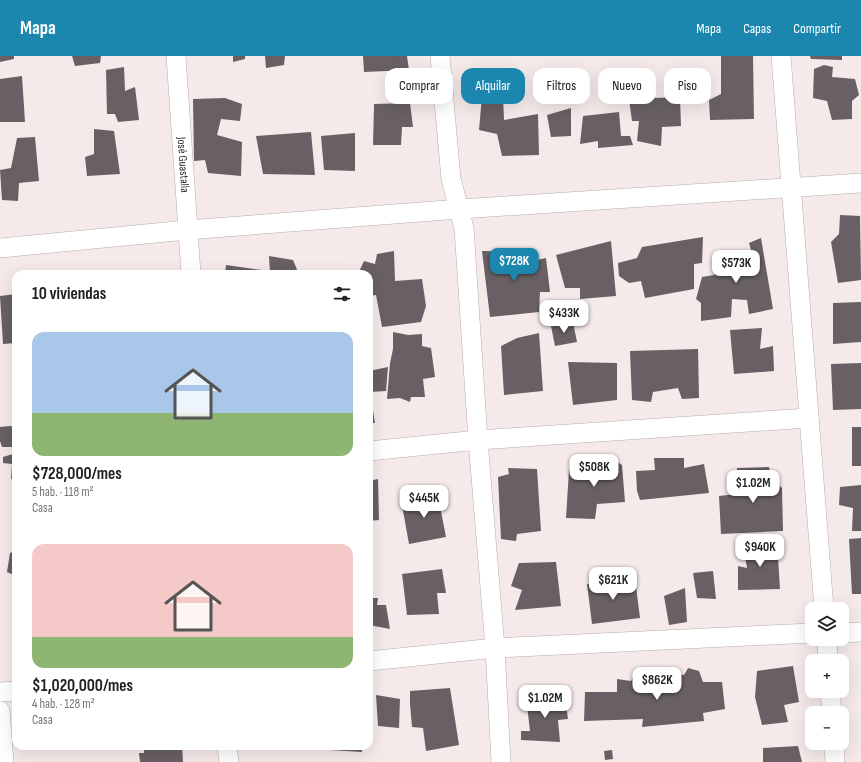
<!DOCTYPE html>
<html lang="es">
<meta charset="utf-8">
<style>
:root{--surface:#fff;--page:#f2f2f2;--text:#202124;--muted:#757577;--accent:#1b87ae}
body{margin:0;font-family:"Sofia Sans Condensed",sans-serif;background:var(--page);color:var(--text);height:100vh;display:flex;flex-direction:column;font-size:15px;white-space:nowrap}
*{box-sizing:border-box;margin:0}
p{font-size:13px;color:var(--muted)}
.icon{flex:none;width:22px;height:22px;fill:none;stroke:currentColor;stroke-width:2;stroke-linecap:round;stroke-linejoin:round}
.map{position:relative;flex:1;overflow:hidden}
.drawer{position:absolute;left:12px;top:214px;width:361px;height:480px;display:flex;flex-direction:column;background:var(--surface);border-radius:12px;box-shadow:0 4px 16px #0002}
.drawer>*{flex:none}
.banner{position:absolute;left:385px;top:12px;width:380px;height:36px;display:flex;gap:8px}
.tools{position:absolute;left:805px;top:546px;display:grid;gap:8px}
.tools a{display:grid;place-items:center;width:44px;height:44px;border-radius:8px;background:var(--surface);box-shadow:0 4px 16px #0002;font-size:20px}
.price{position:absolute;translate:-50% -34px;padding:0 9px;border-radius:8px;background:#fff;color:#222;font-size:13px;line-height:26px;filter:drop-shadow(0 1px 2px #0008)}
.price::after{content:'';position:absolute;left:50%;top:24px;width:12px;height:9px;margin-left:-6px;background:inherit;clip-path:polygon(0 0,100% 0,50% 100%)}
.price.active{background:var(--accent);color:#fff}
ul{padding:0;list-style:none}
li{display:grid;align-content:center;gap:8px;height:212px;padding:0 20px}
li span{display:grid;place-items:center;height:124px;border-radius:12px;color:#555}
li>.icon{margin-inline-start:auto}
span .icon{width:72px;height:72px;fill:#fffc;stroke-width:1}
li b{font-size:17px}
h2{display:flex;justify-content:space-between;align-items:center;height:48px;padding:0 20px;font-size:17px}
.tag{padding:0 14px;border-radius:12px;background:var(--surface);box-shadow:0 4px 16px #0002;font-size:14px;line-height:36px}
.tag.active{background:var(--accent);color:#fff}
header{display:flex;align-items:center;gap:24px;box-sizing:border-box;height:56px;padding:0 20px;background:var(--accent);color:#fff}
header strong{font-size:19px}
nav{display:flex;gap:22px;margin-inline-start:auto;font-size:14px}
.map>svg:first-child{display:block}
</style>
<header>
<strong>Mapa</strong>
<nav><a>Mapa</a><a>Capas</a><a>Compartir</a></nav>
</header>
<div class="map">
<svg width="861" height="706" viewBox="0 0 861 706">
<rect width="100%" height="100%" fill="#f5eae9"/>
<path fill="#686064" d="M0 0H14V3L0 6Z
M72 0H101L100 7 75 10Z
M233 0H245V3L233 6Z
M265 0H285L284 9 266 12Z
M363 0H407L409 14 364 16Z
M721 0H753L754 63 710 64 709 44 721 38Z
M810 0H842V4L811 3Z
M824 9 833 11 832 21 855 23 859 39 852 45V63L832 64 827 45 813 42 814 13Z
M124 11 125 35 135 31 139 64 118 66 115 58H107L106 14Z
M22 20 25 66H0V23Z
M503 39 504 64 538 58 539 99 502 100 497 78 479 74 482 40Z
M680 41 681 70 662 71 661 90 637 85 639 65H632L629 43Z
M225 42 242 48 240 65 221 63 217 79 242 86 241 120 208 117 205 104 194 105 193 43Z
M410 47 413 71H402L401 89H373L374 48Z
M571 52V80L551 81 547 59Z
M619 56 621 80H630L633 89 598 92V85L580 88 583 60Z
M94 73 114 75 120 118 87 120 85 101 94 98Z
M311 76 315 119 263 118 256 80Z
M355 77V115L324 114 321 80Z
M35 81 39 125 19 127 18 145 2 144 0 114 11 112 17 82Z
M840 159 860 160 861 224 838 227 831 186 839 178Z
M703 181 702 207 694 208V233L645 242 641 225 629 227 619 220 618 207 637 202 642 191Z
M761 182 773 253 749 258 747 244 732 243 731 261 701 265V247L696 243 702 221 714 219 722 198 751 194 749 187Z
M611 185 616 240 580 243V232H565L556 199Z
M394 195 395 225 422 223 426 250 421 266 382 271 376 239 369 240V218H358L364 205 375 208 377 198Z
M482 195 531 196 537 204 546 202 550 236H540L539 256 490 261Z
M269 200 293 204 298 216 304 218H270Z
M226 209 262 214 263 218H225Z
M16 238V287L3 288 0 240Z
M861 246V286L833 288V247Z
M573 266 577 286 555 290 551 270Z
M762 272 760 293 773 290 774 315 734 318 730 274Z
M393 276 408 279 422 278V290L431 292 435 321 423 323 425 341H411L410 346 400 342 387 343 390 307 393 293Z
M539 277 543 335 504 339 501 290 517 282Z
M698 293 699 342 682 343 678 332 653 336 651 346 632 344 630 295Z
M568 306 617 307V344L573 349Z
M861 307V353L833 354 831 308Z
M388 311 386 335 370 336 375 367H369V315Z
M10 370 16 371V391H2L0 385V371Z
M852 371H861V410H852Z
M16 397V422L11 423 12 408 3 407V401Z
M654 402H684V412L704 408 709 437 640 444 637 435 636 415 655 414Z
M614 404 622 409 625 446 597 448 595 463 566 462 569 414 595 405Z
M769 411 771 422 782 432 783 475 721 478 719 440 737 438V412Z
M508 412 537 413 541 475 517 478 516 485 501 483 498 421 509 418Z
M378 423 379 464 369 465V425Z
M861 429V475H852L853 452 839 449 840 431Z
M437 435 446 481 409 488 402 449Z
M861 482V538H852L849 483Z
M777 486 780 533 738 534V510L747 512 743 489Z
M16 495V520L7 516 10 497Z
M556 506 561 550 515 554 522 534 511 530 519 507Z
M442 513 446 537H437L439 558 407 559 402 518Z
M713 515 716 543 697 542 693 517Z
M635 523 640 562 592 568 587 528Z
M685 532 687 566 669 569 664 540Z
M369 542H378L377 549H386L390 573 369 569Z
M793 610 799 646 784 649 788 666 762 669 755 641 757 615Z
M688 612 699 615 703 626H722L725 653 703 657 704 665 642 671 643 663 584 665 585 636H617V623L631 625 634 620H639V630L647 631 650 626H667L673 617 684 619Z
M450 632 459 689 426 695 423 672 412 671 410 648V635Z
M376 639 400 643 399 672 378 670Z
M526 641 565 642 568 663 558 664 560 686 521 684V675H530Z
M144 690H182L183 706H140L139 697H144Z
M313 690H362V696L313 693Z
M798 690 802 706H763V692Z
M612 694 613 703 605 704 604 695Z"/>
<g fill="none" stroke-linecap="round" stroke-linejoin="round">
<g stroke="#b7adac" stroke-width="20">
<g id="minor">
<path id="s1" d="M176 0 191 218"/>
<path d="M440 0 451 123 464 172 478 384 495 592 501 706"/>
<path d="M781 0 824 553"/>
<path d="M0 192 187 174 460 153 861 127"/>
<path d="M369 395 478 384 809 362"/>
<path d="M842 577 861 576"/>
<path d="M827 583 828 605"/>
<path d="M369 605 495 592 812 577"/>
<path d="M830 635 832 657"/>
<path d="M0 636 16 635"/>
<path d="M0 655 4 706"/>
<path d="M834 687 835 706"/>
<path d="M227 690 229 706"/>
</g>
</g>
<use href="#minor" stroke="#fff" stroke-width="19"/>
</g>
<g text-anchor="middle" dominant-baseline="central" stroke-width="4" stroke-linejoin="round" paint-order="stroke">
<g font-size="12" fill="#312d2d" stroke="#f5eae9">
<text stroke="none"><textPath href="#s1" startOffset="109">José Guastalla</textPath></text>
</g>
</g>
</svg>
<div class="tools">
<a><svg class="icon" aria-label="layers" viewBox="0 0 24 24"><path d="M12 4l9 5-9 5-9-5zM3 14l9 5 9-5"/></svg></a>
<a>+</a>
<a>−</a>
</div>
<b class="price active" style="left:514px;top:226px">$728K</b>
<b class="price" style="left:736px;top:228px">$573K</b>
<b class="price" style="left:564px;top:278px">$433K</b>
<b class="price" style="left:594px;top:432px">$508K</b>
<b class="price" style="left:753px;top:448px">$1.02M</b>
<b class="price" style="left:424px;top:463px">$445K</b>
<b class="price" style="left:760px;top:512px">$940K</b>
<b class="price" style="left:613px;top:545px">$621K</b>
<b class="price" style="left:657px;top:645px">$862K</b>
<b class="price" style="left:545px;top:663px">$1.02M</b>
<div class="banner">
<a class="tag">Comprar</a>
<a class="tag active">Alquilar</a>
<a class="tag">Filtros</a>
<a class="tag">Nuevo</a>
<a class="tag">Piso</a>
</div>
<section class="drawer">
<h2>10 viviendas<svg class="icon" aria-label="filters" viewBox="0 0 24 24"><path d="M4 7h16M4 17h16"/><circle cx="9" cy="7" r="2"/><circle cx="15" cy="17" r="2"/></svg></h2>
<ul>
<li><span style="background:linear-gradient(#a9c7e8 65%,#8fb573 0)"><svg class="icon" aria-label="home" viewBox="0 0 24 24"><path d="M3 11l9-7 9 7M6 9v11h12V9"/></svg></span><div><b>$728,000/mes</b><p>5 hab. · 118 m²</p><p>Casa</p></div></li>
<li><span style="background:linear-gradient(#f6c9c9 75%,#8fb573 0)"><svg class="icon" aria-label="home" viewBox="0 0 24 24"><path d="M3 11l9-7 9 7M6 9v11h12V9"/></svg></span><div><b>$1,020,000/mes</b><p>4 hab. · 128 m²</p><p>Casa</p></div></li>
</ul>
</section>
</div>
